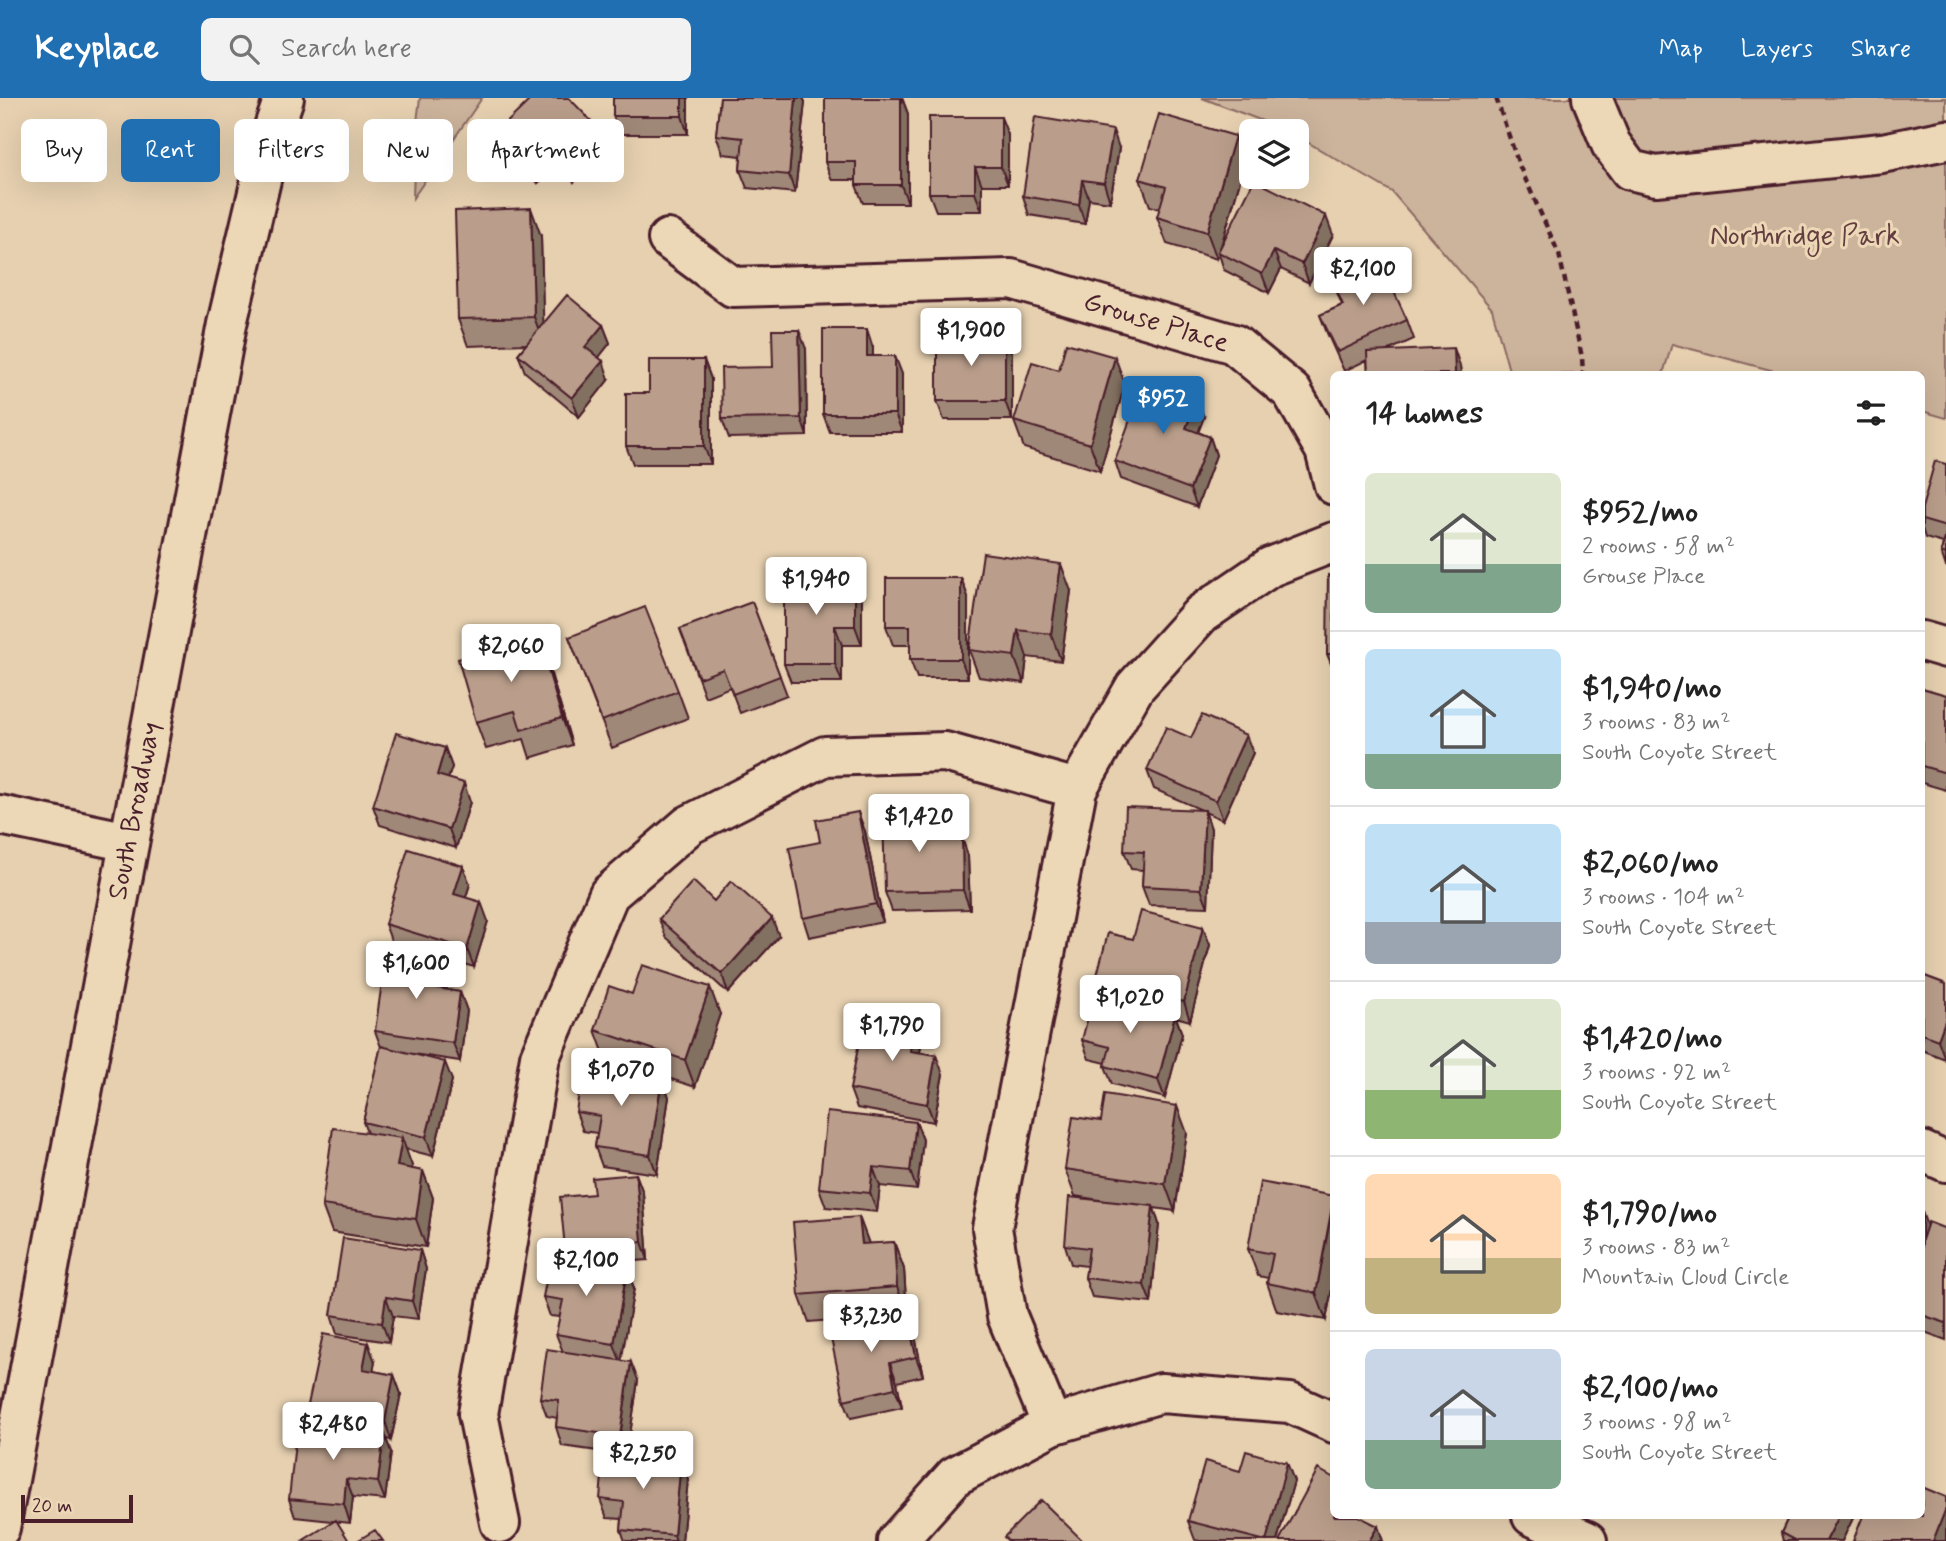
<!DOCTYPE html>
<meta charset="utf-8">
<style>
:root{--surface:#fff;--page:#f2f2f2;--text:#222;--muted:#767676;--line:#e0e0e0;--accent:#1f6fb2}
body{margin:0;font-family:Mynerve,sans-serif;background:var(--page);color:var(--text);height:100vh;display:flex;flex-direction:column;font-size:26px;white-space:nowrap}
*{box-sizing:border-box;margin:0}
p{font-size:23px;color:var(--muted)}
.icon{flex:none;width:38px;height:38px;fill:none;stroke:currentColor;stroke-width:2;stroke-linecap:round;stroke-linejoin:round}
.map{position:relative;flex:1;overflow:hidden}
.details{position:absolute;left:1330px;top:273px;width:595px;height:1148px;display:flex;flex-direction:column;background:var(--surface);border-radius:10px;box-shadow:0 7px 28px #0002}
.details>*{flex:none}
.top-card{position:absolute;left:21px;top:21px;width:665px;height:63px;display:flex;gap:14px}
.buttons{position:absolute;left:1239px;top:21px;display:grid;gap:14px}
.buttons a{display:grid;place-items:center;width:70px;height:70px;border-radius:10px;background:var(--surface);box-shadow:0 7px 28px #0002;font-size:35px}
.scale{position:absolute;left:21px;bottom:18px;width:112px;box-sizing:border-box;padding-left:7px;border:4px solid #4a1f2b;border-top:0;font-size:19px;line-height:24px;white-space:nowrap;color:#4a1f2b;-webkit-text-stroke:5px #ecd7b6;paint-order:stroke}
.price{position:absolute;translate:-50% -60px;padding:0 16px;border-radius:7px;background:#fff;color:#222;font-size:23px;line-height:46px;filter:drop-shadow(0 2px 4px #0008)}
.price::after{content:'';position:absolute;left:50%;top:42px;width:21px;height:16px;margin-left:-10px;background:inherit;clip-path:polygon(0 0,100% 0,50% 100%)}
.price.on{background:var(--accent);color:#fff}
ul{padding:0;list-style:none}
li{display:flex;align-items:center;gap:21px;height:175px;padding:0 35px}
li+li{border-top:2px solid var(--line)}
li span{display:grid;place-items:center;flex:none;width:196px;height:140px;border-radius:10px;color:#555}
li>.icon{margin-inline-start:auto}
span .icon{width:84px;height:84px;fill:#fffc;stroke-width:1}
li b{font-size:30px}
h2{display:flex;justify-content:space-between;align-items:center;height:84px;padding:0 35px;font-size:30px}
.chip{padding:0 24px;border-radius:10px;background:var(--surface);box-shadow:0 7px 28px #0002;font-size:24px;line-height:63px}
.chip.on{background:var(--accent);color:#fff}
header{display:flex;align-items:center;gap:42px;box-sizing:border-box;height:98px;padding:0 35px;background:var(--accent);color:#fff}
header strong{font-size:33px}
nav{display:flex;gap:38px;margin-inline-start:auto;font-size:24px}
.search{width:490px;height:63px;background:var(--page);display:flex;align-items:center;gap:18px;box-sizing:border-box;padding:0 24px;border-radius:10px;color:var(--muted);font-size:26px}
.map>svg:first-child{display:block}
</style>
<header>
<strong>Keyplace</strong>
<div class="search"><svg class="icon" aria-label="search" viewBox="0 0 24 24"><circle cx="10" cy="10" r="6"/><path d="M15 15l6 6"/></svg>Search here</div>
<nav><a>Map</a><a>Layers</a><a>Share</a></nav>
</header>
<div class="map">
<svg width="1946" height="1443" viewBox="0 0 1946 1443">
<rect width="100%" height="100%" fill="#e6d0b0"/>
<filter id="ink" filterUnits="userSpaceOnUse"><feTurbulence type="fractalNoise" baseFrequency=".0143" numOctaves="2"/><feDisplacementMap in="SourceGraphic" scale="14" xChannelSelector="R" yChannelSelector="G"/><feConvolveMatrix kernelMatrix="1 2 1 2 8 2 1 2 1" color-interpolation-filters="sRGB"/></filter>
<g filter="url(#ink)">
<path fill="#ccb39b" stroke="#8b6963" stroke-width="2" d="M420 0H482L413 100 415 40Z
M1202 0H1946V320L1922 313V276H1786L1672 246 1663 276H1510L1492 211 1392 94 1297 38V33H1289Z"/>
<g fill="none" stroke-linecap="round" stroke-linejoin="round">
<g stroke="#4a1f2b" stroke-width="44">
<path id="minor" d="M1592 0 1611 46 1630 72 1656 78 1882 55 1946 42
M668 141 733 189 1011 181 1234 246 1292 294 1325 352 1334 387
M1922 543 1946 550
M0 717 129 744
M1922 1053 1946 1064
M1052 1327 1007 1218 992 1130 1077 691 1135 589 1201 516 1270 469 1334 444
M1532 1418 1587 1443
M500 1425 478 1316 540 959 609 796 689 727 825 658 945 654 1077 691
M897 1443 955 1378 1052 1327 1161 1295 1290 1305 1334 1325"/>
</g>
<g stroke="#4a1f2b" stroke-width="44">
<path id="major" d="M0 1430 227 226 272 35 284 0"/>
</g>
<path stroke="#4a1f2b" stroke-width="4.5" stroke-dasharray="7 5" stroke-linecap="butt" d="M1496 0 1519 67 1559 156 1582 259 1583 276"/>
<use href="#minor" stroke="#ecd7b6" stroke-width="38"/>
<use href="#major" stroke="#ecd7b6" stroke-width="38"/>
</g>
<path fill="#a08878" stroke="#4a1f2b" stroke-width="2" d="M688 0V36H620L613 18Z
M720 0H803L805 4 795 95 747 90 740 72 741 58 723 56 716 37Z
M825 0H902L908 16V105H863L856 87V82H832L825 64Z
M498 33H601L608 51 574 84 557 67 538 85 505 52Z
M1008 37V87H982V113H936L929 95Z
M1235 38 1245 65 1222 146 1333 137 1309 185 1281 171 1269 195 1224 172 1219 156 1217 161 1167 146 1157 119 1160 111 1150 108 1140 81Z
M1119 50 1110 104 1089 101 1085 126 1029 117 1023 98Z
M541 138 543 225 603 227 610 245 599 259 609 281 579 319 525 274 518 256 526 246 468 248 458 221Z
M1332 182 1407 222 1414 241 1387 253 1460 268 1461 276H1368L1367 262 1344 273 1327 235 1320 217 1342 207Z
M873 250V258L902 276V334H830L823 316Z
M806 251 807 338 729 340 722 321 773 269Z
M1012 256V322H944L937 303Z
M704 262 711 281V366H633L626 348 649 295Z
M1059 272 1125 286 1100 373 1024 350 1014 323Z
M1204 319 1198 334 1210 339 1216 357 1197 409 1121 381 1115 363Z
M1946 366V469L1941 454 1943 445 1925 440 1922 430V410Z
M1334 478V573L1327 556Z
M961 480 968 499V580H917L910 561V547H893L886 528Z
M1071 493 1061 563 1027 559 1024 585 979 579 969 552Z
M862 497V547H842V584H791L784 566Z
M752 504 787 597 740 615 730 589 705 599 680 531Z
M538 538 548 566 572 647 530 660 524 641 486 651 476 624Z
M569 539 678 593 688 620 612 650Z
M1922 590 1946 597V692L1922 685Z
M1191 640 1253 655 1223 722 1205 714 1211 731 1208 809 1149 807 1142 788 1143 772 1131 771 1124 753 1202 712 1154 691 1147 672Z
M445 650 452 669 448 680 470 704 456 750 380 727 373 708Z
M928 709 935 727V740H962L968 758 970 811 892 813 885 794Z
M865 733 883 824 809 839 803 820 820 744Z
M470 786 466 799 488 823 474 869 392 845 385 826Z
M659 821 779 838 728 895 666 839Z
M1203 829 1210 847 1190 923 1176 919 1182 936 1165 1000 1112 986 1105 968 1106 965 1089 961 1082 942 1102 898 1096 881 1133 841Z
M441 864 448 883 446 892 460 894 467 913 460 963 413 956 452 982 433 1058 405 1051 412 1068 411 1071 423 1073 433 1100 426 1149 332 1134 322 1107 367 1035 363 1024 381 949 375 933Z
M1922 877 1946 886V958L1945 961 1922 952Z
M632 896 720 916 695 989 605 959 595 932Z
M914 929 921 948 920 954 943 976 934 1024 857 1010 850 991Z
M662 980 669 999 657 1076 602 1068 595 1049 597 1035 583 1033 576 1014Z
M916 1024 923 1042 917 1092 880 1088 877 1114 826 1109 819 1090Z
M1187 1035 1175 1113 1154 1110 1159 1126 1151 1205 1092 1199 1085 1180 1087 1168 1071 1166 1065 1147 1105 1103 1075 1098 1065 1071Z
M636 1076 643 1095 648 1162 597 1166 627 1172 634 1190 621 1262 638 1282 627 1357 562 1348 556 1329 557 1320 547 1318 540 1300 563 1254 556 1236 560 1219 550 1218 543 1199 569 1161 565 1150 594 1096Z
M1334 1098V1180L1326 1222 1277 1213 1267 1185 1268 1180 1258 1178 1248 1151Z
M1922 1114 1926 1128 1946 1131V1242L1922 1233Z
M859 1119 869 1146 894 1144 904 1171 907 1215 914 1233 923 1278 897 1284 902 1309 851 1320 844 1302 895 1217 809 1224 799 1197Z
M420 1152 426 1171 418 1221 393 1218 389 1244 337 1236 331 1217Z
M368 1245 375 1264 373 1273 394 1277 401 1296 391 1342 386 1341 391 1354 385 1402 353 1399 350 1425 295 1419 289 1401 330 1329 315 1326 308 1307Z
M1287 1365 1294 1383 1277 1443H1200L1195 1442 1188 1423 1240 1373Z
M688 1381 682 1443H625L621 1432 622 1421 607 1420 600 1401Z
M1777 1418H1854L1842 1443H1783L1781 1435 1787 1422Z"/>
<path fill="#826f61" stroke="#4a1f2b" stroke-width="2" d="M682 0H688V36L682 18Z
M796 0H803L805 4 795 95 789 77Z
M901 0H902L908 16V105L901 87Z
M1001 19 1008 37V87L1001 69Z
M1113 32 1119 50 1110 104 1104 85Z
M601 33 608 51 574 84 568 65Z
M1235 38 1245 65 1219 155 1218 154 1219 156 1217 161 1207 134Z
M551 48 557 67 538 85 531 67Z
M975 69 982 87V113L975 95Z
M1082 82 1089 101 1085 126 1079 107Z
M531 110 541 138 544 246 534 219Z
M1326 118 1333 137 1309 185 1302 166Z
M1274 153 1281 171 1269 195 1262 176Z
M603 227 610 245 592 268 585 249Z
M867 231 873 250V276L867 258Z
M799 232 806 251 807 338 801 320Z
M1005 237 1012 256V322L1005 303Z
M1454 250 1460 268 1461 276H1455Z
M895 258 902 276V334L895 316Z
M1115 259 1125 286 1100 373 1090 346Z
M704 262 711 281V366L704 348Z
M603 263 609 281 579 319 572 300Z
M1197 301 1204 319 1193 348 1186 330Z
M1210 339 1216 357 1197 409 1190 391Z
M1061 466 1071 493 1061 563 1051 536Z
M855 478 862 497V547L855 528Z
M961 480 968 499V580L961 561Z
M835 528 842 547V584L835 566Z
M1018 532 1027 559 1024 585 1014 558Z
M538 538 548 566 572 647 562 620Z
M1246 637 1253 655 1223 722 1216 703Z
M445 650 452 669 443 696 437 677Z
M464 685 470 704 456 750 449 731Z
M928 709 935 727V759L928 741Z
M1205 712 1211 731 1208 809 1201 791Z
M858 714 865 733 883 824 876 806Z
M962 740 968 758 970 811 963 792Z
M463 768 470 786 461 814 454 796Z
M481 804 488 823 474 869 467 851Z
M772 820 779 838 728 895 722 876Z
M1203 829 1210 847 1190 923 1184 904Z
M441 864 448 883 443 909 437 890Z
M710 889 720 916 695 989 685 962Z
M460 894 467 913 460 963 453 945Z
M1175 917 1182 936 1165 1000 1158 982Z
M1946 920V958L1945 961 1938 942Z
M914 929 921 948 917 971 910 953Z
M936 957 943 976 934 1024 927 1006Z
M445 964 452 982 433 1058 426 1039Z
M662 980 669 999 657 1076 650 1057Z
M1177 1008 1187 1035 1175 1113 1165 1086Z
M916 1024 923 1042 917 1092 910 1073Z
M402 1040 412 1068 407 1096 397 1068Z
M873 1069 880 1088 877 1114 870 1095Z
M423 1073 433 1100 426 1149 416 1121Z
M636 1076 643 1095 648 1162 642 1144Z
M1334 1101V1180L1326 1222 1316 1195Z
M1153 1108 1159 1126 1151 1205 1144 1187Z
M1922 1114 1928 1131 1922 1144Z
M859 1119 869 1146H862Z
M894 1144 904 1171 907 1216 897 1189Z
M420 1152 426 1171 418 1221 412 1203Z
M627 1172 634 1190 621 1265 614 1246Z
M386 1199 393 1218 389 1244 382 1225Z
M907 1215 914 1233 923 1278 916 1259Z
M368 1245 375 1264 370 1290 363 1271Z
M631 1264 638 1282 627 1357 620 1338Z
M890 1265 897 1284 902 1309 895 1290Z
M394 1277 401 1296 391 1342 385 1323Z
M384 1335 391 1354 385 1402 378 1384Z
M681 1363 688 1381 682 1443H676L674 1437Z
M1287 1365 1294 1383 1277 1443H1266Z
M346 1381 353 1399 350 1425 344 1406Z
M1946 1410V1443H1933Z
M1839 1418H1854L1842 1443H1826Z
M1378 1428 1383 1443H1369Z"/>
<path fill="#ba9e8b" stroke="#4a1f2b" stroke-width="2" d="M532 0H569L601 33 568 65 551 48 531 67 498 33Z
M613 0H682V18H613Z
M720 0H796L789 77 740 72 743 40 716 37Z
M825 0H901V87H856V64H825Z
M1159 16 1235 38 1207 134 1157 119 1166 89 1140 81Z
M929 19H1001V69H975V95H929Z
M1035 19 1113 32 1104 85 1082 82 1079 107 1023 98Z
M1254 82 1326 118 1302 166 1274 153 1262 176 1218 154Z
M531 110 534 219 458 221 455 113Z
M1379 161 1407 222 1338 254 1320 217 1343 207 1332 182Z
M567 197 603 227 585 249 603 263 572 300 518 256Z
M823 231H867V258H895V316H823Z
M772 232H799L801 320 722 321 721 270 773 269Z
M937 237H1005V303H937Z
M1066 245 1115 259 1090 346 1014 323 1032 264 1059 272Z
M1454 250 1455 276H1368L1367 254Z
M649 262H704V348H626V295H649Z
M1145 281 1197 301 1186 330 1210 339 1190 391 1115 363Z
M1935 363 1946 366V429L1922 422V410Z
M1946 436V456L1941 454Z
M983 455 1061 466 1051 536 1018 532 1014 558 969 552Z
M1328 477 1334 478V556H1327Z
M784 478H855V528H835V566H784Z
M886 480H961V561H910V528H886Z
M752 504 780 578 733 596 723 571 699 580 680 531Z
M645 509 678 593 602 623 569 539Z
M538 538 562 620 521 632 515 613 476 624 458 561Z
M1922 590 1946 597V675L1922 668Z
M1202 617 1246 637 1216 703 1147 672 1166 629 1191 640Z
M396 635 445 650 437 677 464 685 449 731 373 708Z
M928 709V741L962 740 963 792 885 794 883 710Z
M1126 709 1205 712 1201 791 1142 788 1144 754 1124 753Z
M858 714 876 806 803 820 789 750 820 744 816 722Z
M408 751 463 768 454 796 481 804 467 851 385 826Z
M693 783 714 803 731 783 772 820 722 876 659 821Z
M1141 813 1203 829 1184 904 1096 881 1108 835 1133 841Z
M386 856 441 864 437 890 460 894 453 945 375 933Z
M642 867 710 889 685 962 595 932 609 888 632 896Z
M1922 877 1946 886V920L1938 942 1922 936Z
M1094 896 1175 917 1158 982 1105 968 1110 949 1082 942Z
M864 919 914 929 910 953 936 957 927 1006 850 991Z
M381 948 445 964 426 1039 363 1024Z
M583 968 662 980 650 1057 595 1049 600 1018 576 1014Z
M1105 996 1177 1008 1165 1086 1065 1071 1073 1019 1101 1023Z
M827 1014 916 1024 910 1073 873 1069 870 1095 819 1090Z
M333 1030 402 1040 397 1068 423 1073 416 1121 322 1107Z
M636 1076 642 1144 565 1150 560 1099 594 1096 592 1080Z
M1260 1084 1334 1098 1316 1195 1267 1185 1273 1156 1248 1151Z
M1069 1099 1153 1108 1144 1187 1085 1180 1089 1150 1065 1147Z
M859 1119 862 1146 894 1144 897 1189 799 1197 793 1124Z
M1928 1124 1946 1131V1225L1922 1217V1142Z
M343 1140 420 1152 412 1203 386 1199 382 1225 331 1217Z
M551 1158 627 1172 614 1246 556 1236 563 1202 543 1199Z
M907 1215 916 1259 890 1265 895 1290 844 1302 829 1231Z
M323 1236 368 1245 363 1271 394 1277 385 1323 308 1307Z
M547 1251 631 1264 620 1338 556 1329 559 1302 540 1300Z
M297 1325 384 1335 378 1384 346 1381 344 1406 289 1401Z
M1246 1353 1287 1365 1266 1443 1188 1423 1205 1363 1240 1373Z
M604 1355 681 1363 674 1437 621 1432 624 1404 600 1401Z
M1318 1371 1334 1380V1418H1358L1378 1428 1369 1443H1279Z
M1922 1389 1946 1399V1410L1933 1443H1853L1863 1418H1922Z
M1041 1402 1083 1443H1008L1004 1439Z
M1789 1418H1839L1826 1443H1796L1781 1435Z
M336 1422 349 1443H302Z
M375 1432 383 1443H357Z"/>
</g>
<g text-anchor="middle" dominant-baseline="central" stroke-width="6" stroke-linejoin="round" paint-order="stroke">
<g font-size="28" fill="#643d41" stroke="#ecd7b6">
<text x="1805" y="138">Northridge Park</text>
</g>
<g font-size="28" fill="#4a1f2b" stroke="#ecd7b6">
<text transform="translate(1156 225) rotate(17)">Grouse Place</text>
<text transform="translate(135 713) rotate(-79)">South Broadway</text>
</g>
</g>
</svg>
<div class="buttons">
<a><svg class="icon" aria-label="layers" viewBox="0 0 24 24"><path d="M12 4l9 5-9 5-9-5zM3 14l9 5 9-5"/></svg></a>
</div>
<div class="scale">20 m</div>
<b class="price" style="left:1363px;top:209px">$2,100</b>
<b class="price" style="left:971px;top:270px">$1,900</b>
<b class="price on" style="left:1163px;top:338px">$952</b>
<b class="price" style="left:816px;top:519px">$1,940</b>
<b class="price" style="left:511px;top:586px">$2,060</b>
<b class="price" style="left:919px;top:756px">$1,420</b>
<b class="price" style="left:416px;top:903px">$1,600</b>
<b class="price" style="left:1130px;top:937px">$1,020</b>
<b class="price" style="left:892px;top:965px">$1,790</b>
<b class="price" style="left:621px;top:1010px">$1,070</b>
<b class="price" style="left:586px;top:1200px">$2,100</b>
<b class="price" style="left:871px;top:1256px">$3,230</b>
<b class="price" style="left:333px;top:1364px">$2,480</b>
<b class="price" style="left:643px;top:1393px">$2,250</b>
<div class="top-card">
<a class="chip">Buy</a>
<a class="chip on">Rent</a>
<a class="chip">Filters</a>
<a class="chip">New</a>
<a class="chip">Apartment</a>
</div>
<section class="details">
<h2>14 homes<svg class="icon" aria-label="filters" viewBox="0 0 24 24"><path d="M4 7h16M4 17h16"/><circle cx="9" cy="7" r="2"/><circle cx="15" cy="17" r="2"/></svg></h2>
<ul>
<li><span style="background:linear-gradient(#dfe7d0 65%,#7fa58c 0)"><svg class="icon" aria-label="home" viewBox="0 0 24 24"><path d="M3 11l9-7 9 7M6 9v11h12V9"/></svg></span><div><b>$952/mo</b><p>2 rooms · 58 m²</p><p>Grouse Place</p></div></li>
<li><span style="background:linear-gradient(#bfe0f5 75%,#7fa58c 0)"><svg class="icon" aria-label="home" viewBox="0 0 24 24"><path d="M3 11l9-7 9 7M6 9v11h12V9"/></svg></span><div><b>$1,940/mo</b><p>3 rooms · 83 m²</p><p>South Coyote Street</p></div></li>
<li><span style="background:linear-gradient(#bfe0f5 70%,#9aa5b1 0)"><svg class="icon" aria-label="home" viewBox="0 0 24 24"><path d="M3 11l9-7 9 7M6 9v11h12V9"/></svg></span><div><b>$2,060/mo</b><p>3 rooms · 104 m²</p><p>South Coyote Street</p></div></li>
<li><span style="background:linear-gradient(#dfe7d0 65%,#8fb573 0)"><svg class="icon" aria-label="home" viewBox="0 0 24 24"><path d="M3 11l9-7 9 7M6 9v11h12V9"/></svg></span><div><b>$1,420/mo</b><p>3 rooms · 92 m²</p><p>South Coyote Street</p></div></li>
<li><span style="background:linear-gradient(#ffd9b3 60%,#c2b280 0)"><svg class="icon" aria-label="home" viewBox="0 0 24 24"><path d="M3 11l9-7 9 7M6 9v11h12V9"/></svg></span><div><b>$1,790/mo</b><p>3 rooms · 83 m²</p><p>Mountain Cloud Circle</p></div></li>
<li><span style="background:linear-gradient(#c9d6e8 65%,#7fa58c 0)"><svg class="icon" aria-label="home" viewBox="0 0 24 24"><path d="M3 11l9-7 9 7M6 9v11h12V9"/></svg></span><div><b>$2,100/mo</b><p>3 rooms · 98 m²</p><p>South Coyote Street</p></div></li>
</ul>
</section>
</div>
